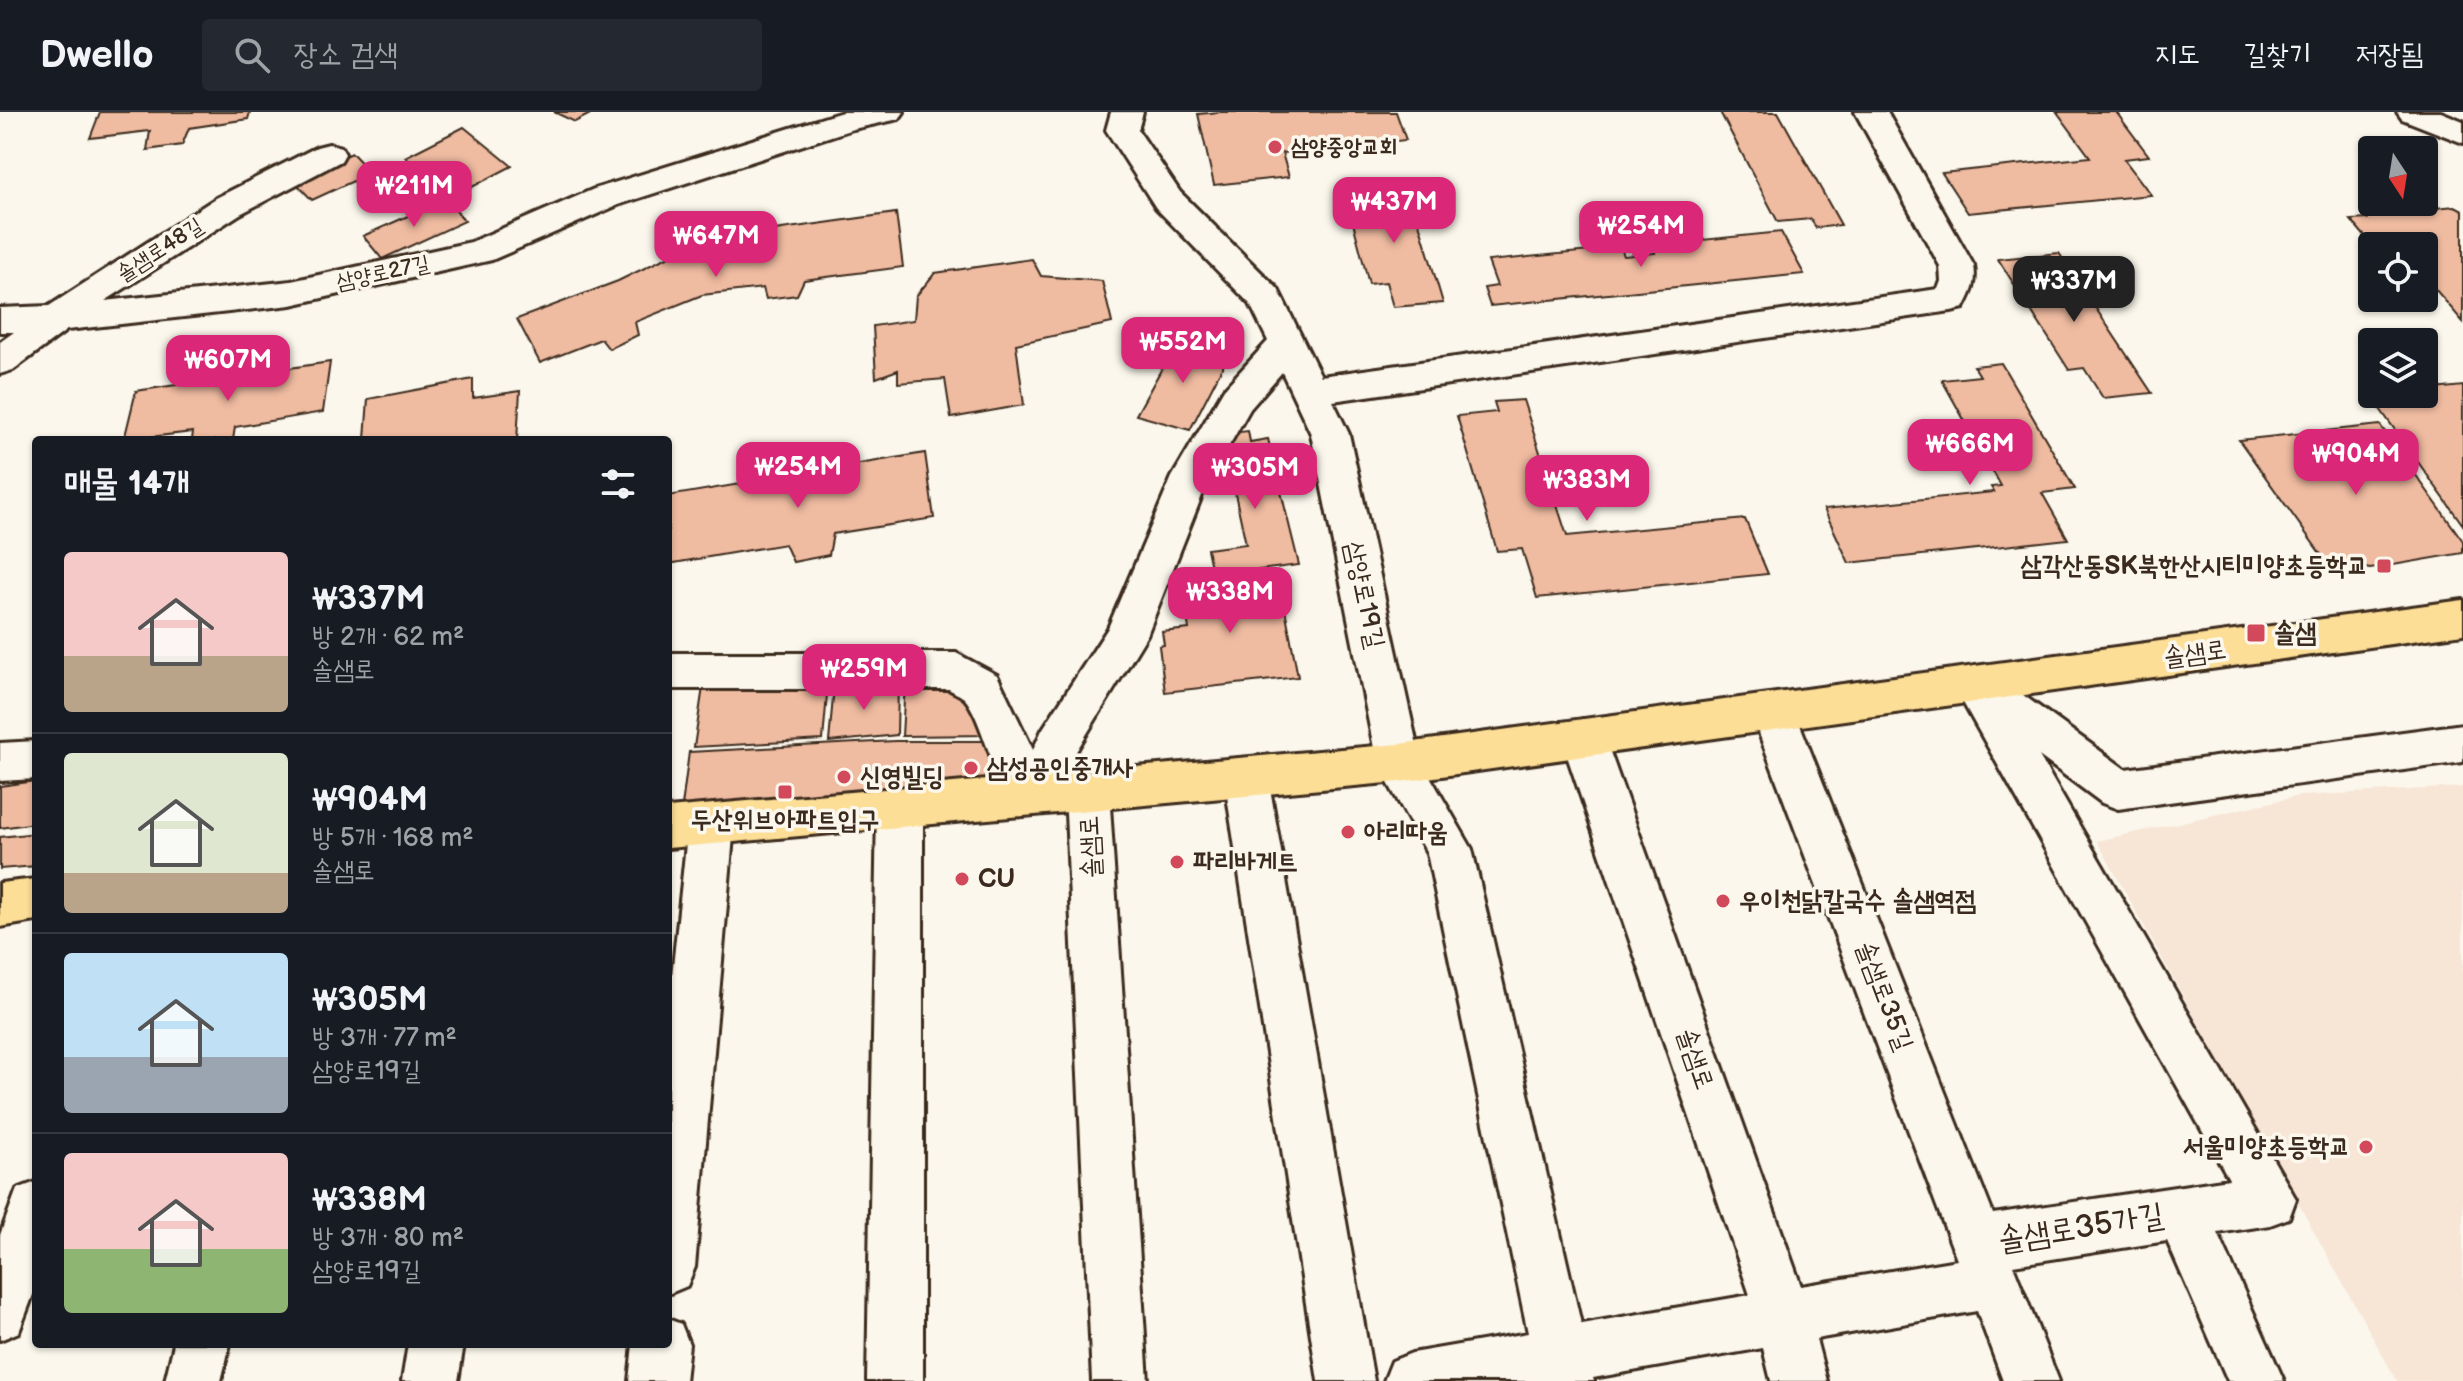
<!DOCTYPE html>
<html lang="ko">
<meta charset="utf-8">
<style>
:root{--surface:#171b24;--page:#242831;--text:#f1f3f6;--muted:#9ea1a6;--line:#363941;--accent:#db2777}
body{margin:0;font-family:"Balsamiq Sans","Poor Story",sans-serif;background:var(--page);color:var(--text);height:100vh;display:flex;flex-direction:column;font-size:30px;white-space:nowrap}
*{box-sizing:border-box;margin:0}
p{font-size:26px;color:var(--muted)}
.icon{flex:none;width:44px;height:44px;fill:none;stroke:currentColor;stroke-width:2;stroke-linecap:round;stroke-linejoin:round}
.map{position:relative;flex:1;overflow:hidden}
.sheet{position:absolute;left:32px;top:324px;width:640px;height:912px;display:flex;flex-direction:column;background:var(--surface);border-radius:8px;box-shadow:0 2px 6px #0004}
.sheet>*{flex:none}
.needle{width:52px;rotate:168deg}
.buttons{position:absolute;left:2358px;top:24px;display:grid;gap:16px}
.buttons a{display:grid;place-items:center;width:80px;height:80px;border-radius:8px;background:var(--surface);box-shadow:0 2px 6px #0004;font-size:40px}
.price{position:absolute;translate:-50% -68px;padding:0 18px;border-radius:16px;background:var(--accent);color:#fff;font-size:26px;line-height:52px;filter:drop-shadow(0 2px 4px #0008)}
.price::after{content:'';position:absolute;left:50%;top:48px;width:24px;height:18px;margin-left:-12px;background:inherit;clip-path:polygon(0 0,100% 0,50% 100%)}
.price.active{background:#222;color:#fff}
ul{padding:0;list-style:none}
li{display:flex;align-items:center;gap:24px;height:200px;padding:0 32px}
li+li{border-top:2px solid var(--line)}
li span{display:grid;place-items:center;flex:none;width:224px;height:160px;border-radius:8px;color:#555}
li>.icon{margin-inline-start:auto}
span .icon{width:96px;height:96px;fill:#fffc;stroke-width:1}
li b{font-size:34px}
h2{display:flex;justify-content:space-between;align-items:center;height:96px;padding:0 32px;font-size:34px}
header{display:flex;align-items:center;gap:48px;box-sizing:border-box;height:112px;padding:0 40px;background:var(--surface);border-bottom:2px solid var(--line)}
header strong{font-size:38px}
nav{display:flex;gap:44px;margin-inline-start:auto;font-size:28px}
.search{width:560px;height:72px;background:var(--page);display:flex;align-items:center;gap:20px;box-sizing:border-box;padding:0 28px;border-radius:8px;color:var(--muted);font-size:30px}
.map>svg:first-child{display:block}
</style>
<header>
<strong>Dwello</strong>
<div class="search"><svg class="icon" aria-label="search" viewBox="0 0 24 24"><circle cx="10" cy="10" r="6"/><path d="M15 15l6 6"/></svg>장소 검색</div>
<nav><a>지도</a><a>길찾기</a><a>저장됨</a></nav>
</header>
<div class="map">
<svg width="2463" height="1269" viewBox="0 0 2463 1269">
<rect width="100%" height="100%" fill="#fbf7ec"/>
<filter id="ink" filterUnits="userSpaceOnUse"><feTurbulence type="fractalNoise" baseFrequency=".0125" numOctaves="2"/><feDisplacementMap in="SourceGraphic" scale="16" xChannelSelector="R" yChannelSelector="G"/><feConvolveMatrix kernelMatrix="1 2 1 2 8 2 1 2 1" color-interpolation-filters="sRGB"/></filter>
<g filter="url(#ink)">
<path fill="#f7e5d6" d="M2463 675V1269H2397L2097 729 2299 684Z"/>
<path fill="#efbba1" stroke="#3b2a1e" stroke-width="2" d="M100 0H250L248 7 189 16 182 33 147 38 150 19 90 26Z
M554 0H594L575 10Z
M1220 0H1396L1406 28 1282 41 1289 65 1214 73 1198 2Z
M1720 0H1778L1841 113 1816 116 1811 107 1778 110Z
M2057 0H2116L2149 44 2124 47 2151 83 1968 101 1942 61 2090 45Z
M464 15 512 54 453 85 405 45Z
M352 41 371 61 312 88 293 68Z
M1408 74 1443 191 1393 195 1386 170 1369 172 1345 80Z
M446 87 465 109 382 147 363 124Z
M2455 94 2463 98V210L2424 164V134H2373L2351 108 2367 107 2364 103Z
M896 101 903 155 804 168 797 183 766 187 763 176 702 183 635 210 638 223 609 237 601 227 540 251 517 207 618 169 702 128Z
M1781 120 1804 162 1490 194 1484 176 1497 174 1488 149 1621 136 1624 144 1655 141 1652 133Z
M2059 141 2152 281 2103 286 2084 256 2069 258 1998 147Z
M1032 147 1041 164 1102 169 1112 211 1016 232 1024 293 951 306 945 267 898 271V258L876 266 873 214 914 208 916 184 935 161Z
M1177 229 1229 242 1190 318 1136 303Z
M330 250 323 300 235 315 233 328H192L193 320 124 328 136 279Z
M2001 251 2075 377 2042 381 2068 427 1849 451 1824 397 1994 380 1991 375 2001 374 1942 268 1980 264 1974 254Z
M473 267V286L520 279 517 328H357L365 327 368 287Z
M2463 274V413L2370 283 2424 282V278Z
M1523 288 1567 424 1745 407 1768 462 1537 486 1522 437 1497 439 1457 304 1497 300 1494 290Z
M2380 313 2463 429V441L2370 457 2325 448 2239 328Z
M1248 319 1250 330 1268 327 1299 453 1213 464 1207 437 1246 432 1222 322Z
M925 341 934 406 833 422 829 443 793 450 785 432 668 452V384Z
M1278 460 1298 565 1165 580 1159 534 1164 533 1162 520 1189 517 1182 470Z
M952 566 977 584 986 623 902 624 905 571Z
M828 571 823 628 694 635 703 575Z
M898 571 897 623 829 630 834 574Z
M895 629H986L994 653 1013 677 681 702 689 640Z
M36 669V711L0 716V674Z
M36 721V754L0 757V725Z"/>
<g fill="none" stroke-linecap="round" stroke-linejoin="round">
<g stroke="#3b2a1e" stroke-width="6">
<path id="minor" d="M842 0H904L899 7 853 17 618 93 492 148 291 193 67 218 13 258 0 262V230L14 220H0V196L49 194 216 86 317 35 329 32 341 35 345 42 341 49 240 102 105 189 291 169 471 130 594 77Z
M1111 0H1143L1138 18 1180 80 1278 177 1321 264 1938 177 1941 169 1940 154 1855 0H1887L1974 154C1977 171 1972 181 1964 196L1951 199 1333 289 1349 322 1420 647 1472 737 1581 1212 1750 1183 1561 626 1568 613 1583 607 1598 613 1605 626 1801 1174 1957 1148 1751 600 1758 587 1773 582 1788 587 1795 600 1993 1102 2229 1067 1960 585 1954 572 1960 559 1975 554 1990 559 2125 657 2463 612V650L2118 697 2102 691 2039 644 2296 1087 2289 1106 2270 1113 2218 1121 2284 1269H2228L2167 1129 2013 1153 2059 1269H2003L1977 1199 1816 1227 1827 1269H1771L1763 1236 1593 1266 1594 1269H1384L1392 1249 1412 1241 1528 1221 1427 741 1377 651 1311 322 1282 260 1250 297 1205 376 1147 523 1077 638 1054 697C997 717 989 614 965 587 961 583 953 580 949 577H668V541H956L997 563 1033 638 1042 618 1108 516 1172 365 1224 277 1268 229 1250 192 1156 96 1106 18Z
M2397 0H2441L2463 9V31L2402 7Z
M36 629V667L0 669V631Z
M1246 646 1262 651 1268 665 1374 1269H1318L1224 665 1230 651Z
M1087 659 1103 665 1109 679 1148 1269H1092L1065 679 1071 665Z
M900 676 916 682 923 696V1269H867L877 696 884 682Z
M711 693 727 699 734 713 695 1155 687 1174 668 1182V902L688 713 695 699Z
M36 1070V1175L19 1220 0 1228V1123L17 1077Z
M668 1207 681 1212 689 1232 685 1269H629L633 1232H668Z
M174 1232H230L221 1269H165Z
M408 1232H464L458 1269H402Z"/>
</g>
<g stroke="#3b2a1e" stroke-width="6">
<path id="major" d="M2463 488V522L1399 670 668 736V696L1399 632Z
M36 767V809L0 815V771Z"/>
</g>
<use href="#minor" fill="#fbf7ec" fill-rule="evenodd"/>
<use href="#major" fill="#fdde96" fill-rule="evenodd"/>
</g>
</g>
<g fill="#d1495b" stroke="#fbf7ec" stroke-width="3">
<circle cx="1275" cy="35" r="8"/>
<rect x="2376" y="446" width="16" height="16" rx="4"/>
<rect x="2246" y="511" width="20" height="20" rx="4"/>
<circle cx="971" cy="656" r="8"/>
<circle cx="844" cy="665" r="8"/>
<rect x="777" y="672" width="16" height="16" rx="4"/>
<circle cx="1348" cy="720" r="8"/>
<circle cx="1177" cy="750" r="8"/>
<circle cx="962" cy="767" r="8"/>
<circle cx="1723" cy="789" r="8"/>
<circle cx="2366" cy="1035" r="8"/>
</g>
<g text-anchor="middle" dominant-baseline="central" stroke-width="7" stroke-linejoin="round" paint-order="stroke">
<g font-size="22" font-weight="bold" fill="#3b2a1e" stroke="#fbf7ec" text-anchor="start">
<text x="1291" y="35">삼양중앙교회</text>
</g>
<g font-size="22" fill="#3b2a1e" stroke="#fbf7ec">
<text transform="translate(160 138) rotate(-33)">솔샘로48길</text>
<text transform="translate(383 161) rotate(-12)">삼양로27길</text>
</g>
<g font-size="26" font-weight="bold" fill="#3b2a1e" stroke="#fbf7ec" text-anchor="start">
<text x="2368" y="454" text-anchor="end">삼각산동SK북한산시티미양초등학교</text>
<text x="2274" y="521">솔샘</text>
<text x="987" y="656">삼성공인중개사</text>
<text x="860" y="665">신영빌딩</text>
<text x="785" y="708" text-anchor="middle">두산위브아파트입구</text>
<text x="1364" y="720">아리따움</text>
<text x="1193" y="750">파리바게트</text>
<text x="978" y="767">CU</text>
<text x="1739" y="789">우이천닭칼국수 솔샘역점</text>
<text x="2350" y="1035" text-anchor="end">서울미양초등학교</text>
</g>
<g font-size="26" fill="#3b2a1e" stroke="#fbf7ec">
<text transform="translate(1364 483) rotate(78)">삼양로19길</text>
<text transform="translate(2195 542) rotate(-8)">솔샘로</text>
<text transform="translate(1091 735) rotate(-93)">솔샘로</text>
<text transform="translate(1884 884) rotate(69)">솔샘로35길</text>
<text transform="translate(1695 947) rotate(71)">솔샘로</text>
</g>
<g font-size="32" fill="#3b2a1e" stroke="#fbf7ec">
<text transform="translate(2081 1116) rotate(-9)">솔샘로35가길</text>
</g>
</g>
</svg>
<div class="buttons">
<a><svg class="needle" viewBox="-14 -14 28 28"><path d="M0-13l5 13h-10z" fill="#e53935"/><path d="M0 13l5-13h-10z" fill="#9ea1a6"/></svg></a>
<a><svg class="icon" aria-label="locate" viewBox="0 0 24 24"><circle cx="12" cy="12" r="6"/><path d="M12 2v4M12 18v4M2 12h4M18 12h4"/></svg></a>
<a><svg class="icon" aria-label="layers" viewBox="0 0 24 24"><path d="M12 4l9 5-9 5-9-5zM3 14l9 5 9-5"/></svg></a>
</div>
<b class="price" style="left:414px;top:117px">₩211M</b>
<b class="price" style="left:1394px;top:133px">₩437M</b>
<b class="price" style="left:1641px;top:157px">₩254M</b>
<b class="price" style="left:716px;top:167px">₩647M</b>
<b class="price active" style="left:2074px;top:212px">₩337M</b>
<b class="price" style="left:1183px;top:273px">₩552M</b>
<b class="price" style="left:228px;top:291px">₩607M</b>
<b class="price" style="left:1970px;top:375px">₩666M</b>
<b class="price" style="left:2356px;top:385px">₩904M</b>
<b class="price" style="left:798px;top:398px">₩254M</b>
<b class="price" style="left:1255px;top:399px">₩305M</b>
<b class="price" style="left:1587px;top:411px">₩383M</b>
<b class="price" style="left:1230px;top:523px">₩338M</b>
<b class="price" style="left:864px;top:600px">₩259M</b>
<section class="sheet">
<h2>매물 14개<svg class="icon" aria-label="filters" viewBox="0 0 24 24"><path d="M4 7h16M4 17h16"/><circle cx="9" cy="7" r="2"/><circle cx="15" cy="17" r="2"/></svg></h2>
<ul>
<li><span style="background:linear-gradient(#f6c9c9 65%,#b9a48a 0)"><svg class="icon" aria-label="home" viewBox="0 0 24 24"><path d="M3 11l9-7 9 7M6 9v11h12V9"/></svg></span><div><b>₩337M</b><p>방 2개 · 62 m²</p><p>솔샘로</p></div></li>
<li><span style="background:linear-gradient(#dfe7d0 75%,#b9a48a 0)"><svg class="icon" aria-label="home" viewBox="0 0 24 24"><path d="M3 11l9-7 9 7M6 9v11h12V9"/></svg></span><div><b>₩904M</b><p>방 5개 · 168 m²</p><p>솔샘로</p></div></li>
<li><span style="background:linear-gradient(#bfe0f5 65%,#9aa5b1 0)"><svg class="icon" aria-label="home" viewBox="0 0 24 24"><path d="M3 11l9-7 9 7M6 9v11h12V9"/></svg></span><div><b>₩305M</b><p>방 3개 · 77 m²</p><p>삼양로19길</p></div></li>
<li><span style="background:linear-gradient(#f6c9c9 60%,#8fb573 0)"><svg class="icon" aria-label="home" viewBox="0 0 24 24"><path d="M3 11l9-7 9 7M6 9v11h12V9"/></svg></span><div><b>₩338M</b><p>방 3개 · 80 m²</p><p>삼양로19길</p></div></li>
</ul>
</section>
</div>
